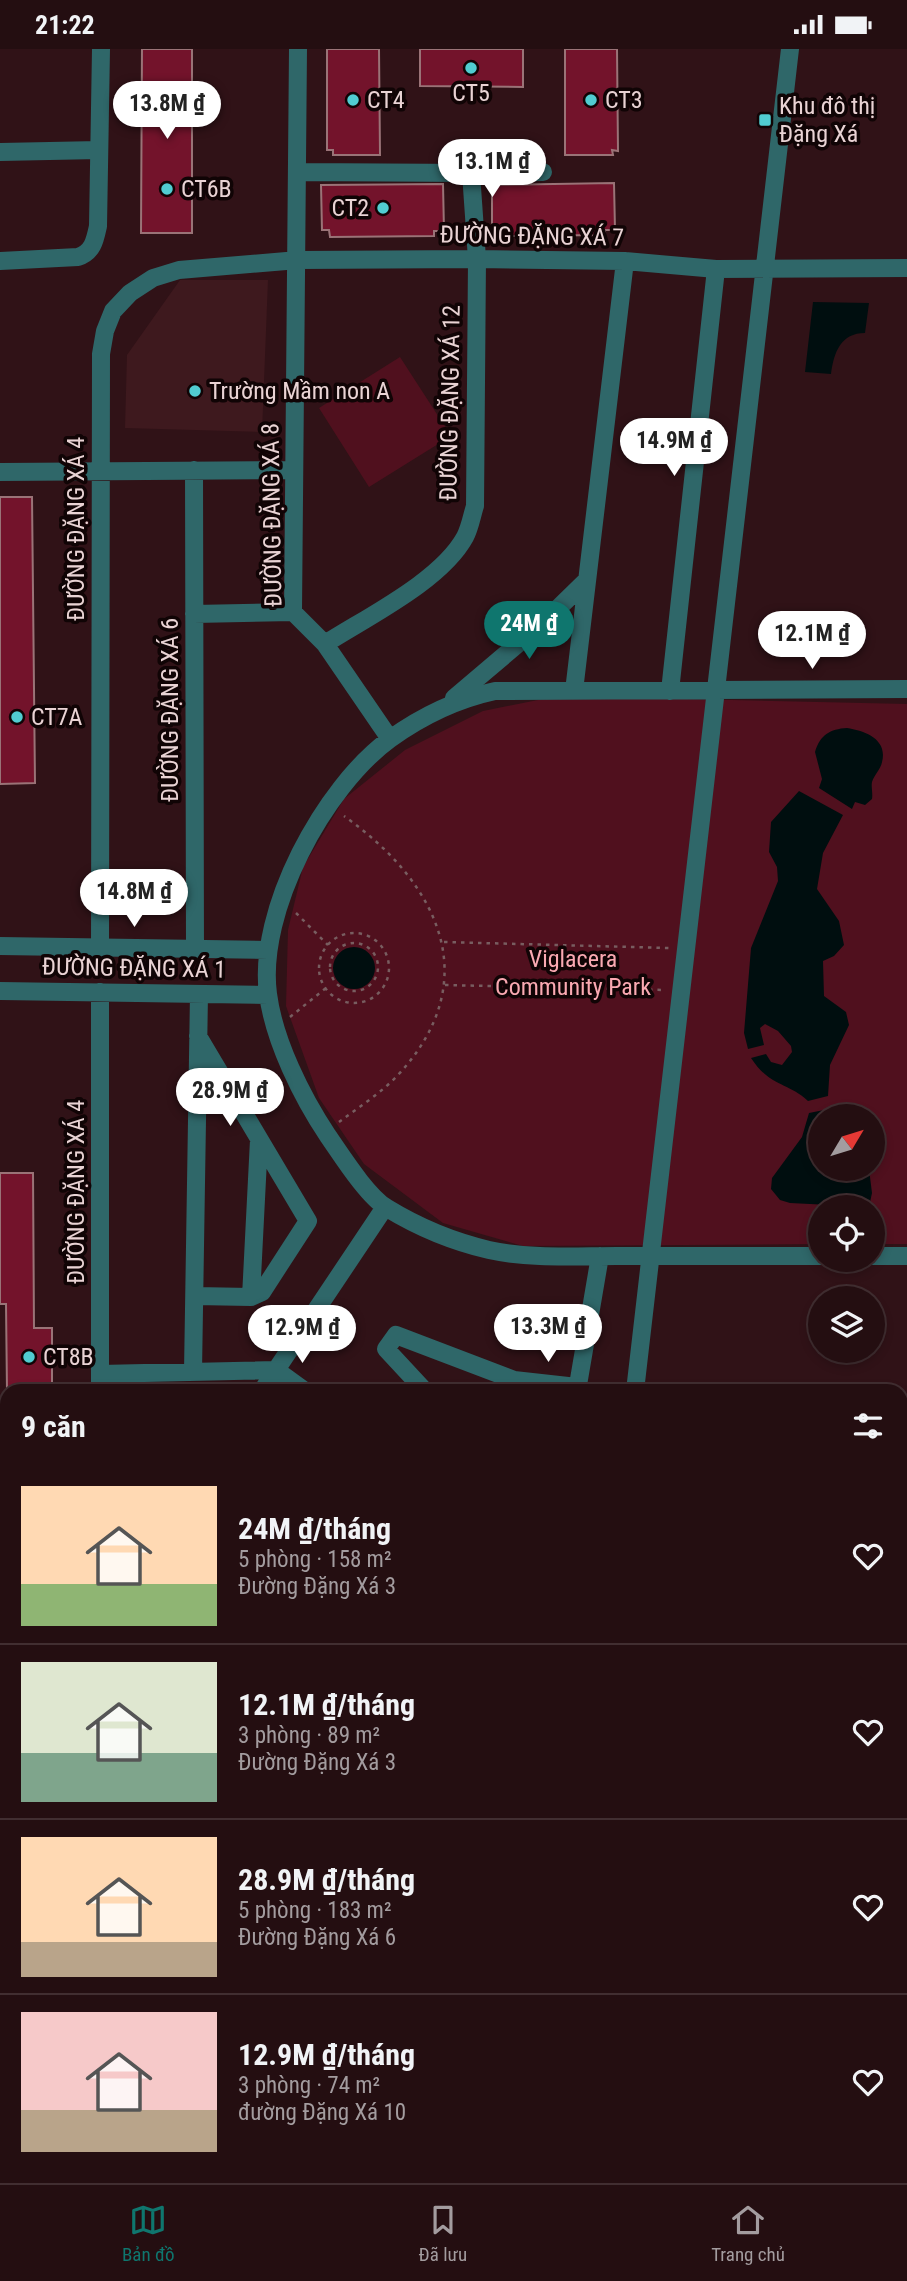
<!DOCTYPE html>
<html lang="vi">
<meta charset="utf-8">
<style>
:root{--surface:#240e11;--page:#2c171a;--text:#f1f3f6;--muted:#a39c9f;--line:#412e31;--accent:#0f766e}
body{margin:0;font-family:"Roboto Condensed",sans-serif;background:var(--page);color:var(--text);height:100vh;display:flex;flex-direction:column;font-size:26px;white-space:nowrap}
*{box-sizing:border-box;margin:0}
p{font-size:23px;color:var(--muted)}
.icon{flex:none;width:38px;height:38px;fill:none;stroke:currentColor;stroke-width:2;stroke-linecap:round;stroke-linejoin:round}
.map{position:relative;flex:1;overflow:hidden}
.panel{position:absolute;left:0px;top:1335px;width:908px;height:800px;display:flex;flex-direction:column;background:var(--surface);border-radius:21px 21px 0 0;box-shadow:0 4px 10px #0003,0 0 0 2px var(--line)}
.panel>*{flex:none}
.needle{width:46px;rotate:52deg}
.fabs{position:absolute;left:808px;top:1055px;display:grid;gap:14px}
.fabs a{display:grid;place-items:center;width:77px;height:77px;border-radius:50%;background:var(--surface);box-shadow:0 4px 10px #0003,0 0 0 2px var(--line);font-size:35px}
.price{position:absolute;translate:-50% -60px;padding:0 16px;border-radius:24px;background:#fff;color:#222;font-size:23px;line-height:46px;filter:drop-shadow(0 2px 4px #0008)}
.price::after{content:'';position:absolute;left:50%;top:42px;width:21px;height:16px;margin-left:-10px;background:inherit;clip-path:polygon(0 0,100% 0,50% 100%)}
.price.current{background:var(--accent);color:#fff}
ul{padding:0;list-style:none}
li{display:flex;align-items:center;gap:21px;height:175px;padding:0 21px}
li+li{border-top:2px solid var(--line)}
li span{display:grid;place-items:center;flex:none;width:196px;height:140px;border-radius:0px;color:#555}
li>.icon{margin-inline-start:auto}
span .icon{width:84px;height:84px;fill:#fffc;stroke-width:1}
li b{font-size:30px}
h2{display:flex;justify-content:space-between;align-items:center;height:84px;padding:0 21px;font-size:30px}
.status{display:flex;justify-content:space-between;align-items:center;height:49px;padding:0 35px;background:var(--surface);direction:ltr}
.status svg{height:19px;fill:currentColor}
.tabs{display:flex;justify-content:space-around;align-items:center;height:98px;border-top:2px solid var(--line);background:var(--surface);font-size:19px;color:var(--muted)}
.tabs a{display:grid;justify-items:center;gap:4px}
.tabs .current{color:var(--accent)}
.map>svg:first-child{display:block}
</style>
<div class="status"><b>21:22</b><svg viewBox="0 0 49 12"><path d="M0 12V9h3v3zM5 12V6h3v6zM10 12V3h3v9zM15 12V0h3v12zM26 1h20v11H26zM47 4h2v5h-2z"/></svg></div>
<div class="map">
<svg width="907" height="2134" viewBox="0 0 907 2134">
<rect width="100%" height="100%" fill="#301217"/>
<path fill="#3e191e" d="M180 231H268L262 383 125 379 127 306Z
M583 2128H769V2134H582Z"/>
<path fill="#50101e" fill-rule="evenodd" d="M400 308 451 387 369 438 319 359Z
M558 647 907 655V1195H873V1158H821V1195L523 1197 443 1174 364 1115 319 1049 286 957 288 881 303 818 344 750 405 701 483 662ZM821 1068H873V1120H821Z"/>
<path fill="#000e0f" d="M813 253 869 254 865 284C841 284 834 303 831 325L805 323Z
M847 679C865 682 888 690 882 713 881 720 874 726 872 733 871 738 873 744 872 750L865 756 855 753 852 760 819 739 822 730 815 703C820 686 830 680 847 679Z
M799 742 843 766 823 804 817 840 839 872 844 896 834 907 823 912 824 947 846 963 849 976 830 1016 828 1047 808 1052C786 1032 771 1039 751 1009L766 1005 771 1013 782 1016 792 1003 791 997 778 982 765 975 760 979 764 996 748 1000 744 984 751 899 778 832 777 818 769 803 771 773Z
M333 919a21 21 0 1 1 42 0a21 21 0 1 1-42 0Z
M829 1060 837 1067 821 1068V1120H869L872 1144 869 1158 790 1154 780 1151 771 1140 772 1129 802 1088 809 1064Z"/>
<path fill="#73132b" stroke="#9a7377" stroke-width="2" d="M142 0H192V184H141Z
M327 0H379L380 106H333V101H327Z
M420 0H523V38L420 37Z
M565 0H617L618 102 612 101 613 106H565Z
M614 134 615 181H605V186L500 187V180H492V136Z
M443 135 444 182H434V187L330 188 329 181H322L321 136Z
M0 448H32L35 734 0 735Z
M0 1124H33L34 1279H52V1342H7L6 1255H0Z"/>
<g fill="none" stroke-linecap="round" stroke-linejoin="round">
<path stroke="#785d60" stroke-width="2.5" stroke-dasharray="3.5 5" stroke-linecap="butt" d="M296 864 328 896
M319 919a35 35 0 1 1 70 0a35 35 0 1 1-70 0Z
M444 893 669 899
M330 918a24 24 0 1 1 48 0a24 24 0 1 1-48 0Z
M445 936 664 941
M290 968 326 939
M339 1073C359 1058 381 1044 398 1026 487 930 437 833 344 767"/>
<path stroke="#2f6769" stroke-width="18" d="M298 0 293 563 325 595 390 690
M0 103 99 101
M297 123 471 124
M0 212 78 208C93 203 95 191 98 177L101 0
M194 421 195 900
M0 423 294 421
M194 565 293 563
M325 595C367 568 441 532 465 488 470 479 472 466 475 457L477 210 471 124 543 123
M574 642 625 212
M670 642 716 220
M454 649 545 572 587 531
M0 897 268 901
M100 898 101 305 105 282 113 262 130 244 153 229 179 221 298 211 477 210 625 212 716 220 907 219
M0 942 268 946
M198 987 308 1172 262 1243 251 1248 259 1091
M821 1207C753 1207 684 1207 616 1207 575 1207 530 1210 489 1201 455 1193 418 1178 387 1159 367 1147 342 1107 328 1087 302 1048 274 992 268 945 257 862 324 738 390 690 422 667 458 650 495 642L907 640
M873 1207H907
M195 1247 251 1248
M193 1323 199 945
M100 1325 276 1321 305 1342
M514 1331 577 1338
M100 1342V943
M262 1342 385 1158
M425 1342 386 1300 396 1286 514 1331 513 1342
M577 1342 600 1207
M635 1342 790 0
M901 1613H907
M0 1615H7
M901 2013H907
M0 2021H7
M546 2134 547 2128"/>
</g>
<g fill="#51ccd1" stroke="#100405" stroke-width="2.5">
<circle cx="471" cy="19" r="7"/>
<circle cx="353" cy="51" r="7"/>
<circle cx="591" cy="51" r="7"/>
<rect x="758" y="64" width="14" height="14" rx="3.5"/>
<circle cx="167" cy="140" r="7"/>
<circle cx="383" cy="159" r="7"/>
<circle cx="195" cy="342" r="7"/>
<circle cx="17" cy="668" r="7"/>
<circle cx="29" cy="1308" r="7"/>
</g>
<g text-anchor="middle" dominant-baseline="central" stroke-width="7" stroke-linejoin="round" paint-order="stroke">
<g font-size="24" fill="#e9d3d4" stroke="#100405" text-anchor="start">
<text x="471" y="44" text-anchor="middle">CT5</text>
<text x="367" y="51">CT4</text>
<text x="605" y="51">CT3</text>
<text x="779" y="57">Khu đô thị<tspan x="779" dy="28">Đặng Xá</tspan></text>
<text x="181" y="140">CT6B</text>
<text x="369" y="159" text-anchor="end">CT2</text>
<text x="209" y="342">Trường Mầm non A</text>
<text x="31" y="668">CT7A</text>
<text x="43" y="1308">CT8B</text>
</g>
<g font-size="24" fill="#e9d3d4" stroke="#100405">
<text transform="translate(532 187) rotate(1)">ĐƯỜNG ĐẶNG XÁ 7</text>
<text transform="translate(450 354) rotate(-89)">ĐƯỜNG ĐẶNG XÁ 12</text>
<text transform="translate(272 466) rotate(-91)">ĐƯỜNG ĐẶNG XÁ 8</text>
<text transform="translate(76 480) rotate(-90)">ĐƯỜNG ĐẶNG XÁ 4</text>
<text transform="translate(170 661) rotate(-90)">ĐƯỜNG ĐẶNG XÁ 6</text>
<text transform="translate(134 919) rotate(1)">ĐƯỜNG ĐẶNG XÁ 1</text>
<text transform="translate(76 1143) rotate(-90)">ĐƯỜNG ĐẶNG XÁ 4</text>
</g>
<g font-size="24" fill="#faa9b2" stroke="#100405">
<text x="573" y="910">Viglacera<tspan x="573" dy="28">Community Park</tspan></text>
</g>
</g>
</svg>
<div class="fabs">
<a><svg class="needle" viewBox="-14 -14 28 28"><path d="M0-13l5 13h-10z" fill="#e53935"/><path d="M0 13l5-13h-10z" fill="#a39c9f"/></svg></a>
<a><svg class="icon" aria-label="locate" viewBox="0 0 24 24"><circle cx="12" cy="12" r="6"/><path d="M12 2v4M12 18v4M2 12h4M18 12h4"/></svg></a>
<a><svg class="icon" aria-label="layers" viewBox="0 0 24 24"><path d="M12 4l9 5-9 5-9-5zM3 14l9 5 9-5"/></svg></a>
</div>
<b class="price" style="left:167px;top:92px">13.8M ₫</b>
<b class="price" style="left:492px;top:150px">13.1M ₫</b>
<b class="price" style="left:674px;top:429px">14.9M ₫</b>
<b class="price current" style="left:529px;top:612px">24M ₫</b>
<b class="price" style="left:812px;top:622px">12.1M ₫</b>
<b class="price" style="left:134px;top:880px">14.8M ₫</b>
<b class="price" style="left:230px;top:1079px">28.9M ₫</b>
<b class="price" style="left:548px;top:1315px">13.3M ₫</b>
<b class="price" style="left:302px;top:1316px">12.9M ₫</b>
<section class="panel">
<h2>9 căn<svg class="icon" aria-label="filters" viewBox="0 0 24 24"><path d="M4 7h16M4 17h16"/><circle cx="9" cy="7" r="2"/><circle cx="15" cy="17" r="2"/></svg></h2>
<ul>
<li><span style="background:linear-gradient(#ffd9b3 70%,#8fb573 0)"><svg class="icon" aria-label="home" viewBox="0 0 24 24"><path d="M3 11l9-7 9 7M6 9v11h12V9"/></svg></span><div><b>24M ₫/tháng</b><p>5 phòng · 158 m²</p><p>Đường Đặng Xá 3</p></div><svg class="icon" aria-label="heart" viewBox="0 0 24 24"><path d="M12 20l-8-8c-3-5 5-10 8-4 3-6 11-1 8 4z"/></svg></li>
<li><span style="background:linear-gradient(#dfe7d0 65%,#7fa58c 0)"><svg class="icon" aria-label="home" viewBox="0 0 24 24"><path d="M3 11l9-7 9 7M6 9v11h12V9"/></svg></span><div><b>12.1M ₫/tháng</b><p>3 phòng · 89 m²</p><p>Đường Đặng Xá 3</p></div><svg class="icon" aria-label="heart" viewBox="0 0 24 24"><path d="M12 20l-8-8c-3-5 5-10 8-4 3-6 11-1 8 4z"/></svg></li>
<li><span style="background:linear-gradient(#ffd9b3 75%,#b9a48a 0)"><svg class="icon" aria-label="home" viewBox="0 0 24 24"><path d="M3 11l9-7 9 7M6 9v11h12V9"/></svg></span><div><b>28.9M ₫/tháng</b><p>5 phòng · 183 m²</p><p>Đường Đặng Xá 6</p></div><svg class="icon" aria-label="heart" viewBox="0 0 24 24"><path d="M12 20l-8-8c-3-5 5-10 8-4 3-6 11-1 8 4z"/></svg></li>
<li><span style="background:linear-gradient(#f6c9c9 70%,#b9a48a 0)"><svg class="icon" aria-label="home" viewBox="0 0 24 24"><path d="M3 11l9-7 9 7M6 9v11h12V9"/></svg></span><div><b>12.9M ₫/tháng</b><p>3 phòng · 74 m²</p><p>đường Đặng Xá 10</p></div><svg class="icon" aria-label="heart" viewBox="0 0 24 24"><path d="M12 20l-8-8c-3-5 5-10 8-4 3-6 11-1 8 4z"/></svg></li>
</ul>
</section>
</div>
<nav class="tabs">
<a class="current"><svg class="icon" aria-label="map" viewBox="0 0 24 24"><path d="M3 6l6-2 6 2 6-2v14l-6 2-6-2-6 2zM9 4v14M15 6v14"/></svg>Bản đồ</a>
<a><svg class="icon" aria-label="saved" viewBox="0 0 24 24"><path d="M7 4h10v16l-5-4-5 4z"/></svg>Đã lưu</a>
<a><svg class="icon" aria-label="home" viewBox="0 0 24 24"><path d="M3 11l9-7 9 7M6 9v11h12V9"/></svg>Trang chủ</a>
</nav>
